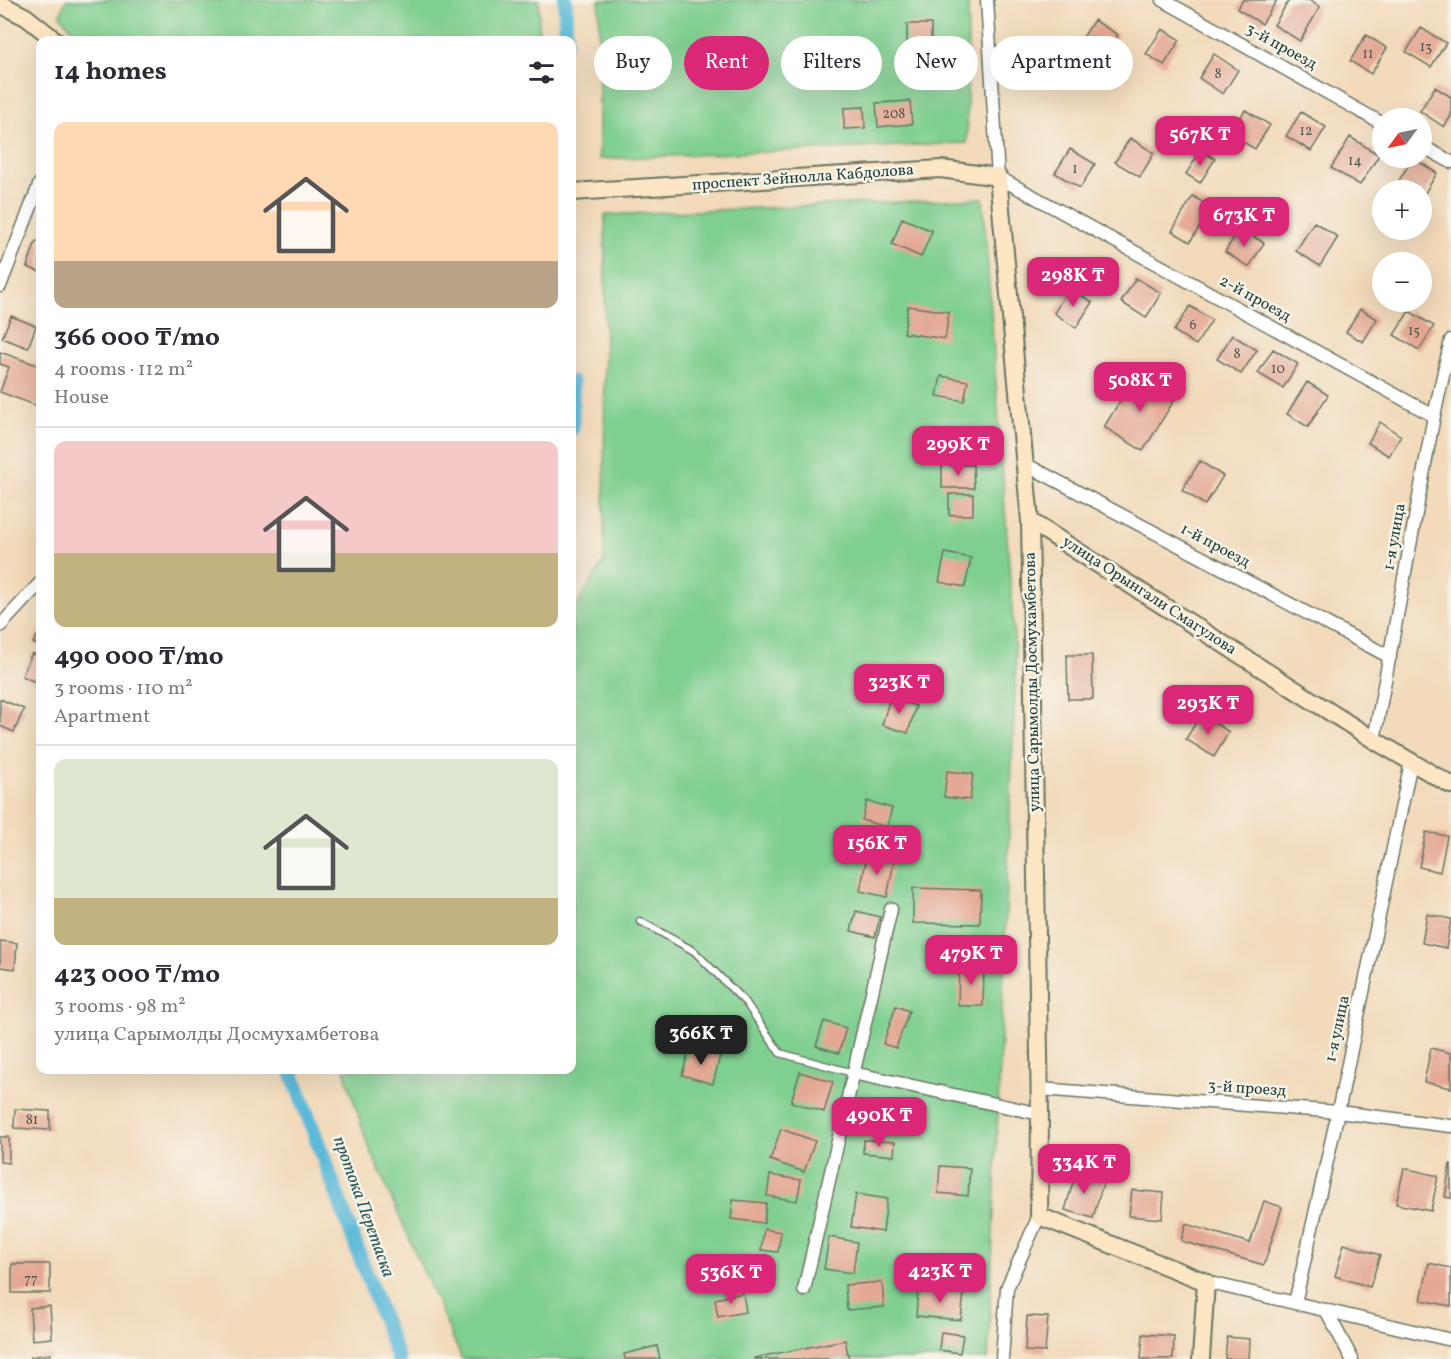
<!DOCTYPE html>
<meta charset="utf-8">
<style>
:root{--surface:#fff;--page:#f2f2f3;--text:#2b2b33;--muted:#7c7c81;--line:#e1e1e2;--accent:#db2777}
body{margin:0;font-family:Vollkorn,serif;background:var(--page);color:var(--text);height:100vh;display:flex;flex-direction:column;font-size:22px;white-space:nowrap}
*{box-sizing:border-box;margin:0}
p{font-size:20px;color:var(--muted)}
.icon{flex:none;width:33px;height:33px;fill:none;stroke:currentColor;stroke-width:2;stroke-linecap:round;stroke-linejoin:round}
.map{position:relative;flex:1;overflow:hidden}
.drawer{position:absolute;left:36px;top:36px;width:540px;height:1038px;display:flex;flex-direction:column;background:var(--surface);border-radius:12px;box-shadow:0 6px 24px #0002}
.drawer>*{flex:none}
.banner{position:absolute;left:594px;top:36px;width:570px;height:54px;display:flex;gap:12px}
.needle{width:39px;rotate:237deg}
.controls{position:absolute;left:1372px;top:108px;display:grid;gap:12px}
.controls a{display:grid;place-items:center;width:60px;height:60px;border-radius:50%;background:var(--surface);box-shadow:0 6px 24px #0002;font-size:30px}
.price{position:absolute;translate:-50% -51px;padding:0 14px;border-radius:12px;background:var(--accent);color:#fff;font-size:20px;line-height:39px;filter:drop-shadow(0 2px 3px #0008)}
.price::after{content:'';position:absolute;left:50%;top:36px;width:18px;height:14px;margin-left:-9px;background:inherit;clip-path:polygon(0 0,100% 0,50% 100%)}
.price.selected{background:#222;color:#fff}
ul{padding:0;list-style:none}
li{display:grid;align-content:center;gap:12px;height:318px;padding:0 18px}
li+li{border-top:2px solid var(--line)}
li span{display:grid;place-items:center;height:186px;border-radius:12px;color:#555}
li>.icon{margin-inline-start:auto}
span .icon{width:108px;height:108px;fill:#fffc;stroke-width:1}
li b{font-size:26px}
h2{display:flex;justify-content:space-between;align-items:center;height:72px;padding:0 18px;font-size:26px}
.tag{padding:0 21px;border-radius:27px;background:var(--surface);box-shadow:0 6px 24px #0002;font-size:21px;line-height:54px}
.tag.selected{background:var(--accent);color:#fff}
.map>svg:first-child{display:block}
</style>
<div class="map">
<svg width="1451" height="1359" viewBox="0 0 1451 1359">
<rect width="100%" height="100%" fill="#f7f3e8"/>
<filter id="ink" filterUnits="userSpaceOnUse"><feTurbulence type="fractalNoise" baseFrequency=".0167" numOctaves="2"/><feDisplacementMap in="SourceGraphic" scale="12" xChannelSelector="R" yChannelSelector="G"/><feConvolveMatrix kernelMatrix="1 2 1 2 8 2 1 2 1" color-interpolation-filters="sRGB"/></filter>
<filter id="wash" filterUnits="userSpaceOnUse"><feTurbulence type="fractalNoise" baseFrequency=".008" numOctaves="4" result="noise"/><feDisplacementMap in="SourceGraphic" scale="24" xChannelSelector="R" yChannelSelector="G"/><feGaussianBlur stdDeviation="1.35" result="paint"/><feColorMatrix in="noise" values="0 0 0 0 0 0 0 0 0 0 0 0 0 0 0 0 0 1.4 0 .05"/><feComposite in="paint" operator="in"/></filter>
<g filter="url(#wash)">
<rect width="100%" height="100%" fill="#f2daba"/>
<path fill="#7fcf90" stroke="#4f8662" stroke-width="1.5" d="M66 0H539V40H81L60 15Z
M599 0H968L967 143 599 159Z
M983 198 1016 664 988 1359H462L366 1140 344 1070H572V614L604 560 605 215Z"/>
<g fill="none" stroke-linecap="round" stroke-linejoin="round">
<path stroke="#5bb9d9" stroke-width="15" d="M565 0 566 40
M572 382V428
M291 1070 398 1359"/>
</g>
<g id="blocks">
<path fill="#e4a994" d="M1243 0H1277L1262 24 1237 9Z
M1289 0H1309L1320 7 1300 41 1274 25Z
M1094 20 1118 35 1104 59 1079 44Z
M907 24H931V47H907Z
M1421 28 1446 43 1431 67 1406 52Z
M1162 29 1180 40 1164 65 1146 54Z
M1366 35 1387 48 1371 74 1350 61Z
M1214 54 1238 70 1223 94 1199 78Z
M924 55 925 75 904 76 903 56Z
M1435 87 1451 97V116L1444 127 1420 111Z
M910 101 912 124 878 127 876 103Z
M864 107 865 128 844 129V108Z
M1245 110 1270 125 1255 149 1230 134Z
M1301 112 1326 127 1311 151 1286 136Z
M1350 137 1379 155 1360 185 1331 168Z
M1130 138 1154 153 1140 177 1115 162Z
M1070 149 1095 164 1080 188 1055 173Z
M1201 150 1215 159 1200 183 1186 174Z
M1413 158 1437 173 1422 198V190H1412L1398 182Z
M1193 196 1212 208 1190 242 1172 231Z
M902 218 932 231 921 257 892 244Z
M1314 222 1338 237 1320 266 1296 251Z
M1240 228 1264 243 1249 267 1225 252Z
M36 241 40 243V272L27 267Z
M1136 278 1161 293 1146 318 1121 302Z
M1069 288 1092 302 1076 328 1054 313Z
M908 306 949 312 945 339 904 333Z
M1190 306 1212 320 1196 345 1174 331Z
M1360 309 1377 319 1363 342 1346 332Z
M1409 311 1434 326 1419 350 1394 335Z
M11 316 36 326 28 348 2 338Z
M1232 335 1257 350 1241 374 1217 359Z
M1273 349 1298 364 1283 388 1258 373Z
M0 352 40 366V407L0 392 9 367 0 364Z
M1136 375 1175 399 1143 451 1104 427Z
M941 376 968 381 964 401 937 396Z
M1307 382 1328 395 1308 427 1287 414Z
M1380 422 1401 436 1389 456 1368 443Z
M947 435H974V453L948 454Z
M1200 461 1223 476 1205 505 1182 490Z
M942 465H973L974 488H942Z
M949 494H973V515H949Z
M945 553 971 558 965 587 939 582Z
M40 631V647L33 643Z
M32 653 40 657V684L22 676Z
M1067 655H1092L1093 699H1068Z
M890 698 916 706 908 733 882 725Z
M0 699 24 709 14 732 0 726Z
M1201 714 1229 732 1214 757 1186 739Z
M947 771 973 774 970 800 944 797Z
M867 801 892 808 887 827 862 820Z
M1426 832 1447 836 1440 872 1419 867Z
M867 856 894 862 887 897 860 891Z
M913 888 981 890 980 924 913 923Z
M856 911 880 917 875 937 851 931Z
M1427 914 1451 919 1446 948 1422 943Z
M0 941 17 943 15 969 0 967Z
M959 966 984 967 983 1006H958Z
M896 1006 909 1011 896 1048 883 1044Z
M824 1021 846 1028 839 1053 816 1046Z
M690 1047 720 1056 713 1084 682 1075Z
M1431 1048 1451 1053V1088L1424 1082Z
M800 1072 833 1082 824 1112 791 1102Z
M15 1109 50 1111V1130L14 1128Z
M781 1129 815 1141 804 1172 770 1160Z
M0 1137H9V1163L0 1162Z
M864 1140 895 1142 894 1156 863 1153Z
M1450 1164H1451V1198L1445 1197Z
M940 1166 970 1168 968 1196 938 1193Z
M1404 1168 1438 1176 1431 1211 1396 1204Z
M1076 1172 1104 1180 1093 1218 1065 1210Z
M770 1175 801 1180 797 1201 767 1196Z
M1132 1190 1164 1193 1162 1219 1129 1216Z
M856 1194 887 1199 883 1232 851 1227Z
M733 1200 766 1203 764 1223 731 1219Z
M1264 1201 1282 1207 1264 1265 1181 1241 1186 1224 1250 1243Z
M764 1229 781 1232 778 1252 761 1250Z
M829 1237 857 1242 853 1273 824 1269Z
M1344 1244 1380 1255 1370 1287 1335 1276Z
M1429 1263 1451 1268V1306L1421 1300Z
M12 1264H50V1293H12Z
M882 1282 884 1307 847 1310 845 1285Z
M918 1289 964 1293 961 1320 916 1316Z
M743 1293 746 1312 718 1317 715 1299Z
M50 1306 52 1338 32 1340 30 1308Z
M1027 1316 1048 1317 1045 1352 1025 1351Z
M941 1332 963 1335 960 1353 939 1350Z
M1143 1334 1174 1336 1173 1359H1141Z
M1227 1337 1250 1339 1249 1359H1225Z
M845 1340 849 1359H754V1358Z
M657 1346 660 1359H625L624 1354Z
M51 1354V1359H31V1357Z"/>
</g>
</g>
<g filter="url(#ink)">
<use href="#blocks" fill-opacity="0" stroke="#697463" stroke-width="1.5"/>
<g fill="none" stroke-linecap="round" stroke-linejoin="round">
<g stroke="#697463" stroke-width="9">
<path id="lane" d="M640 921 694 951 746 1003 780 1053 853 1073"/>
</g>
<g stroke="#697463" stroke-width="15">
<path id="street" d="M987 0 998 177 1434 416
M1163 0 1383 124
M1422 146 1451 162
M0 286 40 183
M1025 464 1390 657
M0 626 40 583
M1374 740 1434 416 1451 340
M853 1073 1040 1114
M1040 1089 1338 1112 1451 1126
M1206 1282 1451 1340
M804 1290 891 909
M1295 1303 1338 1112 1411 762
M1326 1310 1352 1359
M1002 1359 1007 1288 1039 1216"/>
</g>
<g stroke="#697463" stroke-width="20">
<path id="secondary" d="M0 4 26 17 55 40
M572 192 941 169 998 177 1030 521 1040 1114 1039 1216 1206 1282 1201 1359
M1030 521 1374 740 1451 785"/>
</g>
<use href="#lane" stroke="#fff" stroke-width="6"/>
<use href="#street" stroke="#fff" stroke-width="12"/>
<use href="#secondary" stroke="#fce6c4" stroke-width="16"/>
</g>
</g>
<g text-anchor="middle" dominant-baseline="central" stroke-width="5" stroke-linejoin="round" paint-order="stroke">
<g font-size="14" fill="#50584c">
<text x="1426" y="47">13</text>
<text x="1368" y="54">11</text>
<text x="1218" y="74">8</text>
<text x="894" y="114">208</text>
<text x="1306" y="131">12</text>
<text x="1355" y="161">14</text>
<text x="1075" y="169">1</text>
<text x="1193" y="325">6</text>
<text x="1414" y="331">15</text>
<text x="1237" y="354">8</text>
<text x="1278" y="369">10</text>
<text x="32" y="1120">81</text>
<text x="31" y="1279">77</text>
</g>
<g font-size="16" fill="#1f3d34" stroke="#f7f3e8">
<text transform="translate(1281 47) rotate(29)">3-й проезд</text>
<text transform="translate(803 178) rotate(-4)">проспект Зейнолла Кабдолова</text>
<text transform="translate(1255 299) rotate(29)">2-й проезд</text>
<text transform="translate(1395 537) rotate(-80)">1-я улица</text>
<text transform="translate(1215 546) rotate(28)">1-й проезд</text>
<text transform="translate(1149 596) rotate(33)">улица Орынгали Смагулова</text>
<text transform="translate(1033 682) rotate(-91)">улица Сарымолды Досмухамбетова</text>
<text transform="translate(1338 1029) rotate(-78)">1-я улица</text>
<text transform="translate(1247 1089) rotate(4)">3-й проезд</text>
</g>
<g font-size="18" font-style="italic" fill="#2e5c5d" stroke="#f7f3e8">
<text transform="translate(363 1207) rotate(70)">протока Перетаска</text>
</g>
</g>
</svg>
<div class="controls">
<a><svg class="needle" viewBox="-14 -14 28 28"><path d="M0-13l5 13h-10z" fill="#e53935"/><path d="M0 13l5-13h-10z" fill="#7c7c81"/></svg></a>
<a>+</a>
<a>−</a>
</div>
<b class="price" style="left:1200px;top:167px">567K ₸</b>
<b class="price" style="left:1244px;top:248px">673K ₸</b>
<b class="price" style="left:1073px;top:308px">298K ₸</b>
<b class="price" style="left:1140px;top:413px">508K ₸</b>
<b class="price" style="left:958px;top:477px">299K ₸</b>
<b class="price" style="left:899px;top:715px">323K ₸</b>
<b class="price" style="left:1208px;top:736px">293K ₸</b>
<b class="price" style="left:877px;top:876px">156K ₸</b>
<b class="price" style="left:971px;top:986px">479K ₸</b>
<b class="price selected" style="left:701px;top:1066px">366K ₸</b>
<b class="price" style="left:879px;top:1148px">490K ₸</b>
<b class="price" style="left:1084px;top:1195px">334K ₸</b>
<b class="price" style="left:940px;top:1304px">423K ₸</b>
<b class="price" style="left:731px;top:1305px">536K ₸</b>
<div class="banner">
<a class="tag">Buy</a>
<a class="tag selected">Rent</a>
<a class="tag">Filters</a>
<a class="tag">New</a>
<a class="tag">Apartment</a>
</div>
<section class="drawer">
<h2>14 homes<svg class="icon" aria-label="filters" viewBox="0 0 24 24"><path d="M4 7h16M4 17h16"/><circle cx="9" cy="7" r="2"/><circle cx="15" cy="17" r="2"/></svg></h2>
<ul>
<li><span style="background:linear-gradient(#ffd9b3 75%,#b9a48a 0)"><svg class="icon" aria-label="home" viewBox="0 0 24 24"><path d="M3 11l9-7 9 7M6 9v11h12V9"/></svg></span><div><b>366 000 ₸/mo</b><p>4 rooms · 112 m²</p><p>House</p></div></li>
<li><span style="background:linear-gradient(#f6c9c9 60%,#c2b280 0)"><svg class="icon" aria-label="home" viewBox="0 0 24 24"><path d="M3 11l9-7 9 7M6 9v11h12V9"/></svg></span><div><b>490 000 ₸/mo</b><p>3 rooms · 110 m²</p><p>Apartment</p></div></li>
<li><span style="background:linear-gradient(#dfe7d0 75%,#c2b280 0)"><svg class="icon" aria-label="home" viewBox="0 0 24 24"><path d="M3 11l9-7 9 7M6 9v11h12V9"/></svg></span><div><b>423 000 ₸/mo</b><p>3 rooms · 98 m²</p><p>улица Сарымолды Досмухамбетова</p></div></li>
</ul>
</section>
</div>
